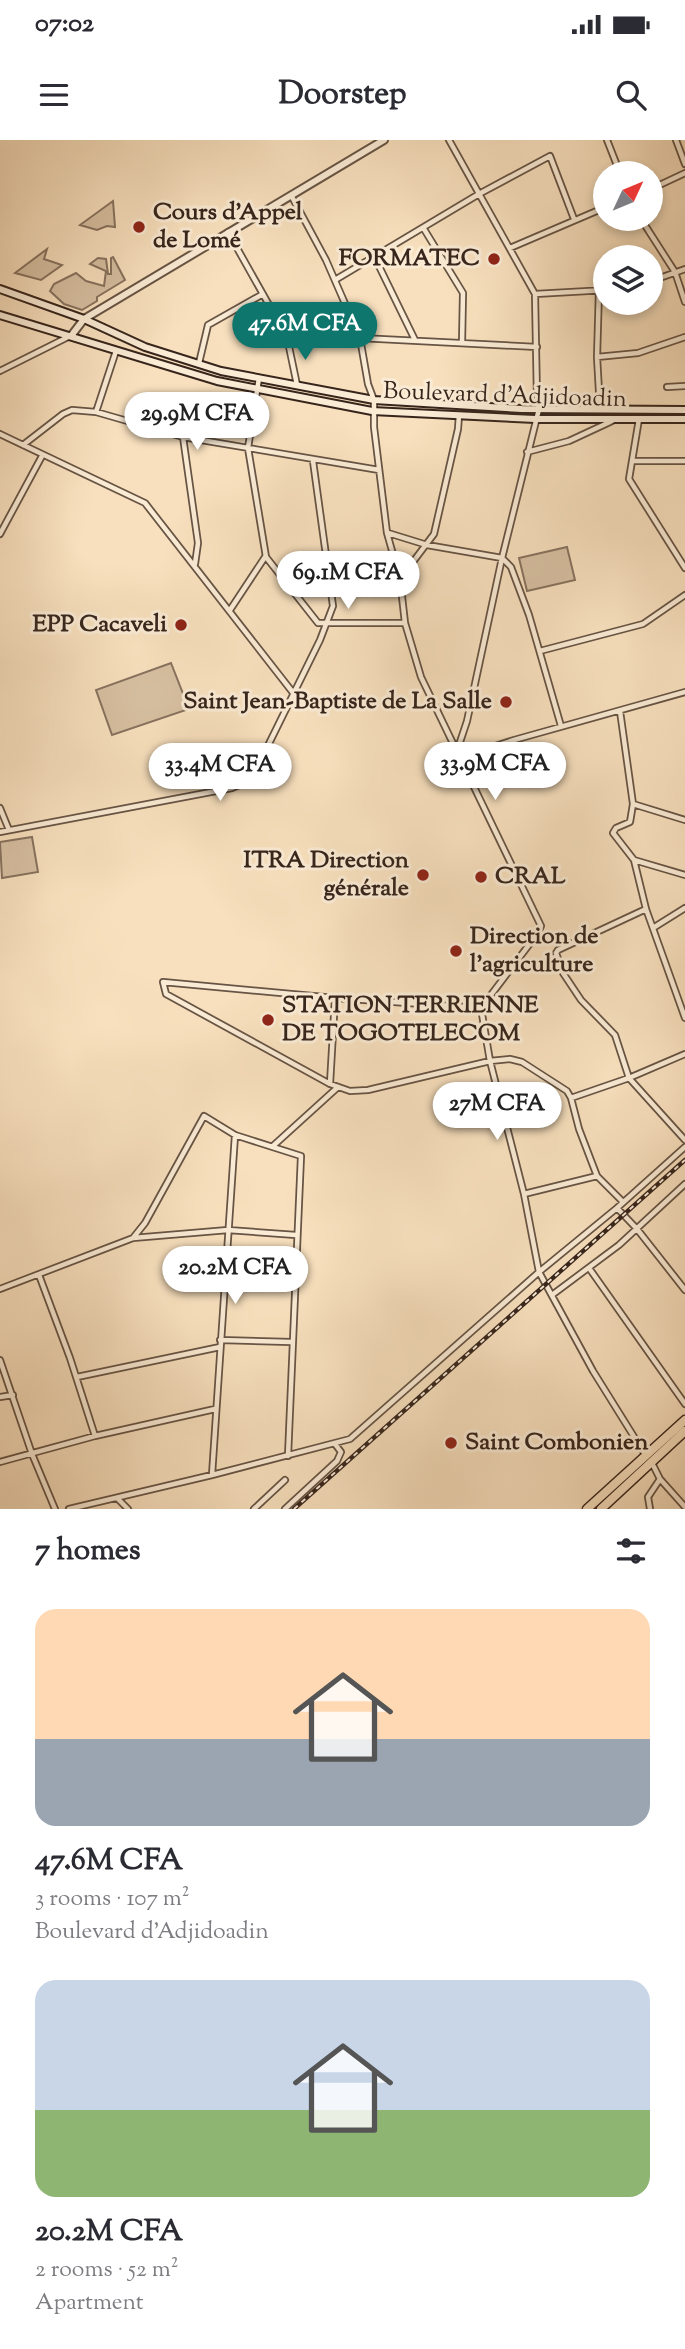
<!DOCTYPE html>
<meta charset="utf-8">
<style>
:root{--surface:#fff;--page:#f7f7f7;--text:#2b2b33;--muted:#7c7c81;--accent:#0f766e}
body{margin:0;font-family:"Sorts Mill Goudy",serif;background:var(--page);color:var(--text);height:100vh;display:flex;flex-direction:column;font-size:26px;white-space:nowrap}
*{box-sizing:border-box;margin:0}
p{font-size:23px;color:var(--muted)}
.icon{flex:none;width:38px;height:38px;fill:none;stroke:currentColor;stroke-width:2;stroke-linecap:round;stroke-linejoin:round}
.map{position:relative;height:1369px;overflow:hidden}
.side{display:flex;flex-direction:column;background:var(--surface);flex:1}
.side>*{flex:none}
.needle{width:46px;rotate:46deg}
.buttons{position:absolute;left:593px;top:21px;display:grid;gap:14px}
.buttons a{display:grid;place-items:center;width:70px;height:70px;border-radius:50%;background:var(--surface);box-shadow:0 4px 10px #0003;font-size:35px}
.price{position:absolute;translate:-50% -60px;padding:0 16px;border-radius:24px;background:#fff;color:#222;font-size:23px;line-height:46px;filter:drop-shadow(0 2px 4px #0008)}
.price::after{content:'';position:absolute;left:50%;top:42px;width:21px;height:16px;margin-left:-10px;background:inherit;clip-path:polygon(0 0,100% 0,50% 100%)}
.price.on{background:var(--accent);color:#fff}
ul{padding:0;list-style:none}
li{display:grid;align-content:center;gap:14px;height:371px;padding:0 35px}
li span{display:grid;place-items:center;height:217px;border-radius:21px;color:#555}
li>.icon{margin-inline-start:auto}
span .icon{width:126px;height:126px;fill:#fffc;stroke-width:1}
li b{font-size:30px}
h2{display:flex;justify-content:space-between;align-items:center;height:84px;padding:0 35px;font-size:30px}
.status{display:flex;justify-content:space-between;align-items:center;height:49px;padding:0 35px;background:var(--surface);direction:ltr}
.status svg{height:19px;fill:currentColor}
header{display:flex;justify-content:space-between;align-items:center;height:91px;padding:0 35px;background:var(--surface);font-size:32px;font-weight:800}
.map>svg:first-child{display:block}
</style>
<div class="status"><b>07:02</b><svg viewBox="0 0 49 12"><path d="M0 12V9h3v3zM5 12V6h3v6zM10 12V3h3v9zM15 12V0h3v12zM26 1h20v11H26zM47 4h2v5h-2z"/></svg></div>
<header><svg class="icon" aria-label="menu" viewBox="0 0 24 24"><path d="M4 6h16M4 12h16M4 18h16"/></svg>Doorstep<svg class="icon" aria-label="search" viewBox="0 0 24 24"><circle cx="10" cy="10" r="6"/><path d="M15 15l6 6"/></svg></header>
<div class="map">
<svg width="685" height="1369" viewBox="0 0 685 1369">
<rect width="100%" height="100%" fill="#f8e0be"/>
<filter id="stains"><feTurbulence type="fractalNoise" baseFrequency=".00286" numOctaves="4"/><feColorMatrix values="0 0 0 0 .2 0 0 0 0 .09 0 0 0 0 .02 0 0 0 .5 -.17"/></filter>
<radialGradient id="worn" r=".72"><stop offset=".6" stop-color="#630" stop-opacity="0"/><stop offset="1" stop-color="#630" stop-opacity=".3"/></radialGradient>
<path fill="#d7c0a2" stroke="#87725f" stroke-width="2" d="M113 61 115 87 107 86 97 90 80 85Z
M47 109 44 119 62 125 41 140 15 133Z
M113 117 125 140 97 157V161L82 170 64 164 50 151 54 144 76 133 86 141 104 146 106 131 90 124 98 118 106 119 108 134H111V118Z
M567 407 575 440 527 451 519 418Z
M171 523 189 569 112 595 96 550Z
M32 697 38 732 2 738 0 702Z"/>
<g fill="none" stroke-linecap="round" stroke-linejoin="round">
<g stroke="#675444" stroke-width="8">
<path id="minor" d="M449 0 535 154 537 259 539 269 502 418 467 581 457 611
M607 0 620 33
M676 0 685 24
M651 49 685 33
M291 55 326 120 360 198 368 244 374 260V287L387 393 400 439 405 483 421 537 541 786 538 793 481 868 490 921 524 1054 539 1132 593 1231 646 1316
M641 79 675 132 685 162
M424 89 463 153 462 203
M228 92 287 197 297 245
M510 108 606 67
M375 118 415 200
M335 140 479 54 550 16 574 79
M651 141 685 129
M599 150 597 217 600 269
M535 154 606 150
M360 198 537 207
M597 217 638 213 685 197
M199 223 208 185 263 154
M0 231 70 196
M259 238 248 308 266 417 318 483H405
M667 247 685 246
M96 272 116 211
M639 279 629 339 685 428
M0 294 145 363 294 554
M183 297 198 403 195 424
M23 305 63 274 72 270 96 272 183 297 379 330
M527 312 569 301 612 281
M632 321H685
M388 393 427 405 502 418 511 427 529 475 561 586
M0 394 42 316
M400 439 434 394 458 289 459 275
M230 470 265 417
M540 511 643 484 685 455
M620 571 633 664 630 682 616 688 613 693 634 720 646 769 685 878
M461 620 477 612 514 600 685 552
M633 664 685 680
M0 668 9 690
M0 692 232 648 244 643 255 632 320 500 333 466 313 321
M634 720 685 735
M646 769 558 810 556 813 563 833 581 860 615 895 629 938 685 1000
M653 788 685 768
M481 868 335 858 163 842 166 854 330 944 350 951 368 950 490 921 510 919 522 922 567 951 571 958 579 989 597 1036 623 1062
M330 944 335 858
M571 958 629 938 685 914
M273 1006 338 947
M524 1054 597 1036
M617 1068 637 1089 685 1150
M133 1098 145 1083 204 976 235 995 301 1016 288 1316
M589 1128 685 1264
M39 1135 70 1218 95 1296
M0 1149 133 1098 228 1090 296 1095
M552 1155 619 1105 685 1044
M220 1200 291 1202
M0 1220 32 1314 55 1369
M77 1237 220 1207
M0 1257 13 1255
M0 1322 95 1296 215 1269
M652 1323 660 1339 685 1367
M212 1335 235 995
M118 1359 128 1369
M69 1369 212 1335 350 1299 539 1132 617 1068 685 1007
M254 1369 285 1340
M285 1369 337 1321 341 1312 335 1304
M650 1369 648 1357 660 1339"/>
</g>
<g stroke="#675444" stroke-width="10">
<path id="tertiary" d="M71 196 84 179 384 0"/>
</g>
<g stroke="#37251c" stroke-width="10">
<path id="secondary" d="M0 149 84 179 145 207 221 231 374 260 522 269 685 270
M0 175 217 241 372 271 535 279H685"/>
</g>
<g stroke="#37251c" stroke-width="11">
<path id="trunk" d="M587 1369 685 1280
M601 1369 685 1291"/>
</g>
<use href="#minor" stroke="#faebd5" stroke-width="4.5"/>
<use href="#tertiary" stroke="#faebd5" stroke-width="6"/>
<use href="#secondary" stroke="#faebd5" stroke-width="6"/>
<use href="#trunk" stroke="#f8e0be" stroke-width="8"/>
<g stroke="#37251c" stroke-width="4.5">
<path id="rail" d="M294 1369 685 1020"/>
</g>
<use href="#rail" stroke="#faebd5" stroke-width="2" stroke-dasharray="5" stroke-linecap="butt"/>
</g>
<g fill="#8f2418" stroke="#faebd5" stroke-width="2.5">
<circle cx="139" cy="87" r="7"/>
<circle cx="494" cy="119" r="7"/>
<circle cx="181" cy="485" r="7"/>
<circle cx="506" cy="562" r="7"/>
<circle cx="423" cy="735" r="7"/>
<circle cx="481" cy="737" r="7"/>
<circle cx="456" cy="811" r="7"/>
<circle cx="268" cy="880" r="7"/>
<circle cx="451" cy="1303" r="7"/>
</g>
<g text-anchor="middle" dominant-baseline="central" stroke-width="6" stroke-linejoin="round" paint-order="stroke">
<g font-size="24" font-weight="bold" fill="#37251c" stroke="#faebd5" text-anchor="start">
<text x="153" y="73">Cours d'Appel<tspan x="153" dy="28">de Lomé</tspan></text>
<text x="480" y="119" text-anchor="end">FORMATEC</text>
<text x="167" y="485" text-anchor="end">EPP Cacaveli</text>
<text x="492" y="562" text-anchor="end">Saint Jean-Baptiste de La Salle</text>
<text x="409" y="721" text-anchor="end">ITRA Direction<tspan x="409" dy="28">générale</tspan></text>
<text x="495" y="737">CRAL</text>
<text x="470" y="797">Direction de<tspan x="470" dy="28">l'agriculture</tspan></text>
<text x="282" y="866">STATION TERRIENNE<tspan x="282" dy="28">DE TOGOTELECOM</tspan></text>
<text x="465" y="1303">Saint Combonien</text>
</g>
<g font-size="24" fill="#37251c" stroke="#faebd5">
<text transform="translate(505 256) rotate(2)">Boulevard d'Adjidoadin</text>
</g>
</g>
<rect width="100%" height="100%" filter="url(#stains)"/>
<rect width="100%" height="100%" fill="url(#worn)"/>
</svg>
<div class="buttons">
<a><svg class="needle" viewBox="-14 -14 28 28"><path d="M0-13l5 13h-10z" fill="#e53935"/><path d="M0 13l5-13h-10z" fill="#7c7c81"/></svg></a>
<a><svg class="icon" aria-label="layers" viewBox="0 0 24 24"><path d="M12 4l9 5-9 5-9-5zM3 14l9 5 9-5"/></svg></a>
</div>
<b class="price on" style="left:305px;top:222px">47.6M CFA</b>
<b class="price" style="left:197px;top:312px">29.9M CFA</b>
<b class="price" style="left:348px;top:471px">69.1M CFA</b>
<b class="price" style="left:495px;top:662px">33.9M CFA</b>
<b class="price" style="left:220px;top:663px">33.4M CFA</b>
<b class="price" style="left:497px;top:1002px">27M CFA</b>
<b class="price" style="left:235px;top:1166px">20.2M CFA</b>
</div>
<section class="side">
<h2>7 homes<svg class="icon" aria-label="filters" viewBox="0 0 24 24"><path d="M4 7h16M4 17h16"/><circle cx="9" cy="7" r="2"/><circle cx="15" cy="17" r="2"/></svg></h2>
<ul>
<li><span style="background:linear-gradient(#ffd9b3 60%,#9aa5b1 0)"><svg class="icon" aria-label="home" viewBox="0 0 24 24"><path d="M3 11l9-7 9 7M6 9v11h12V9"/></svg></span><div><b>47.6M CFA</b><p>3 rooms · 107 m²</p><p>Boulevard d'Adjidoadin</p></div></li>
<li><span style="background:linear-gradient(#c9d6e8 60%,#8fb573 0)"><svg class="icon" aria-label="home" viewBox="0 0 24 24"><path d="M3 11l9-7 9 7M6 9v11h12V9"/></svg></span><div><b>20.2M CFA</b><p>2 rooms · 52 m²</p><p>Apartment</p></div></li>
</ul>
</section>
